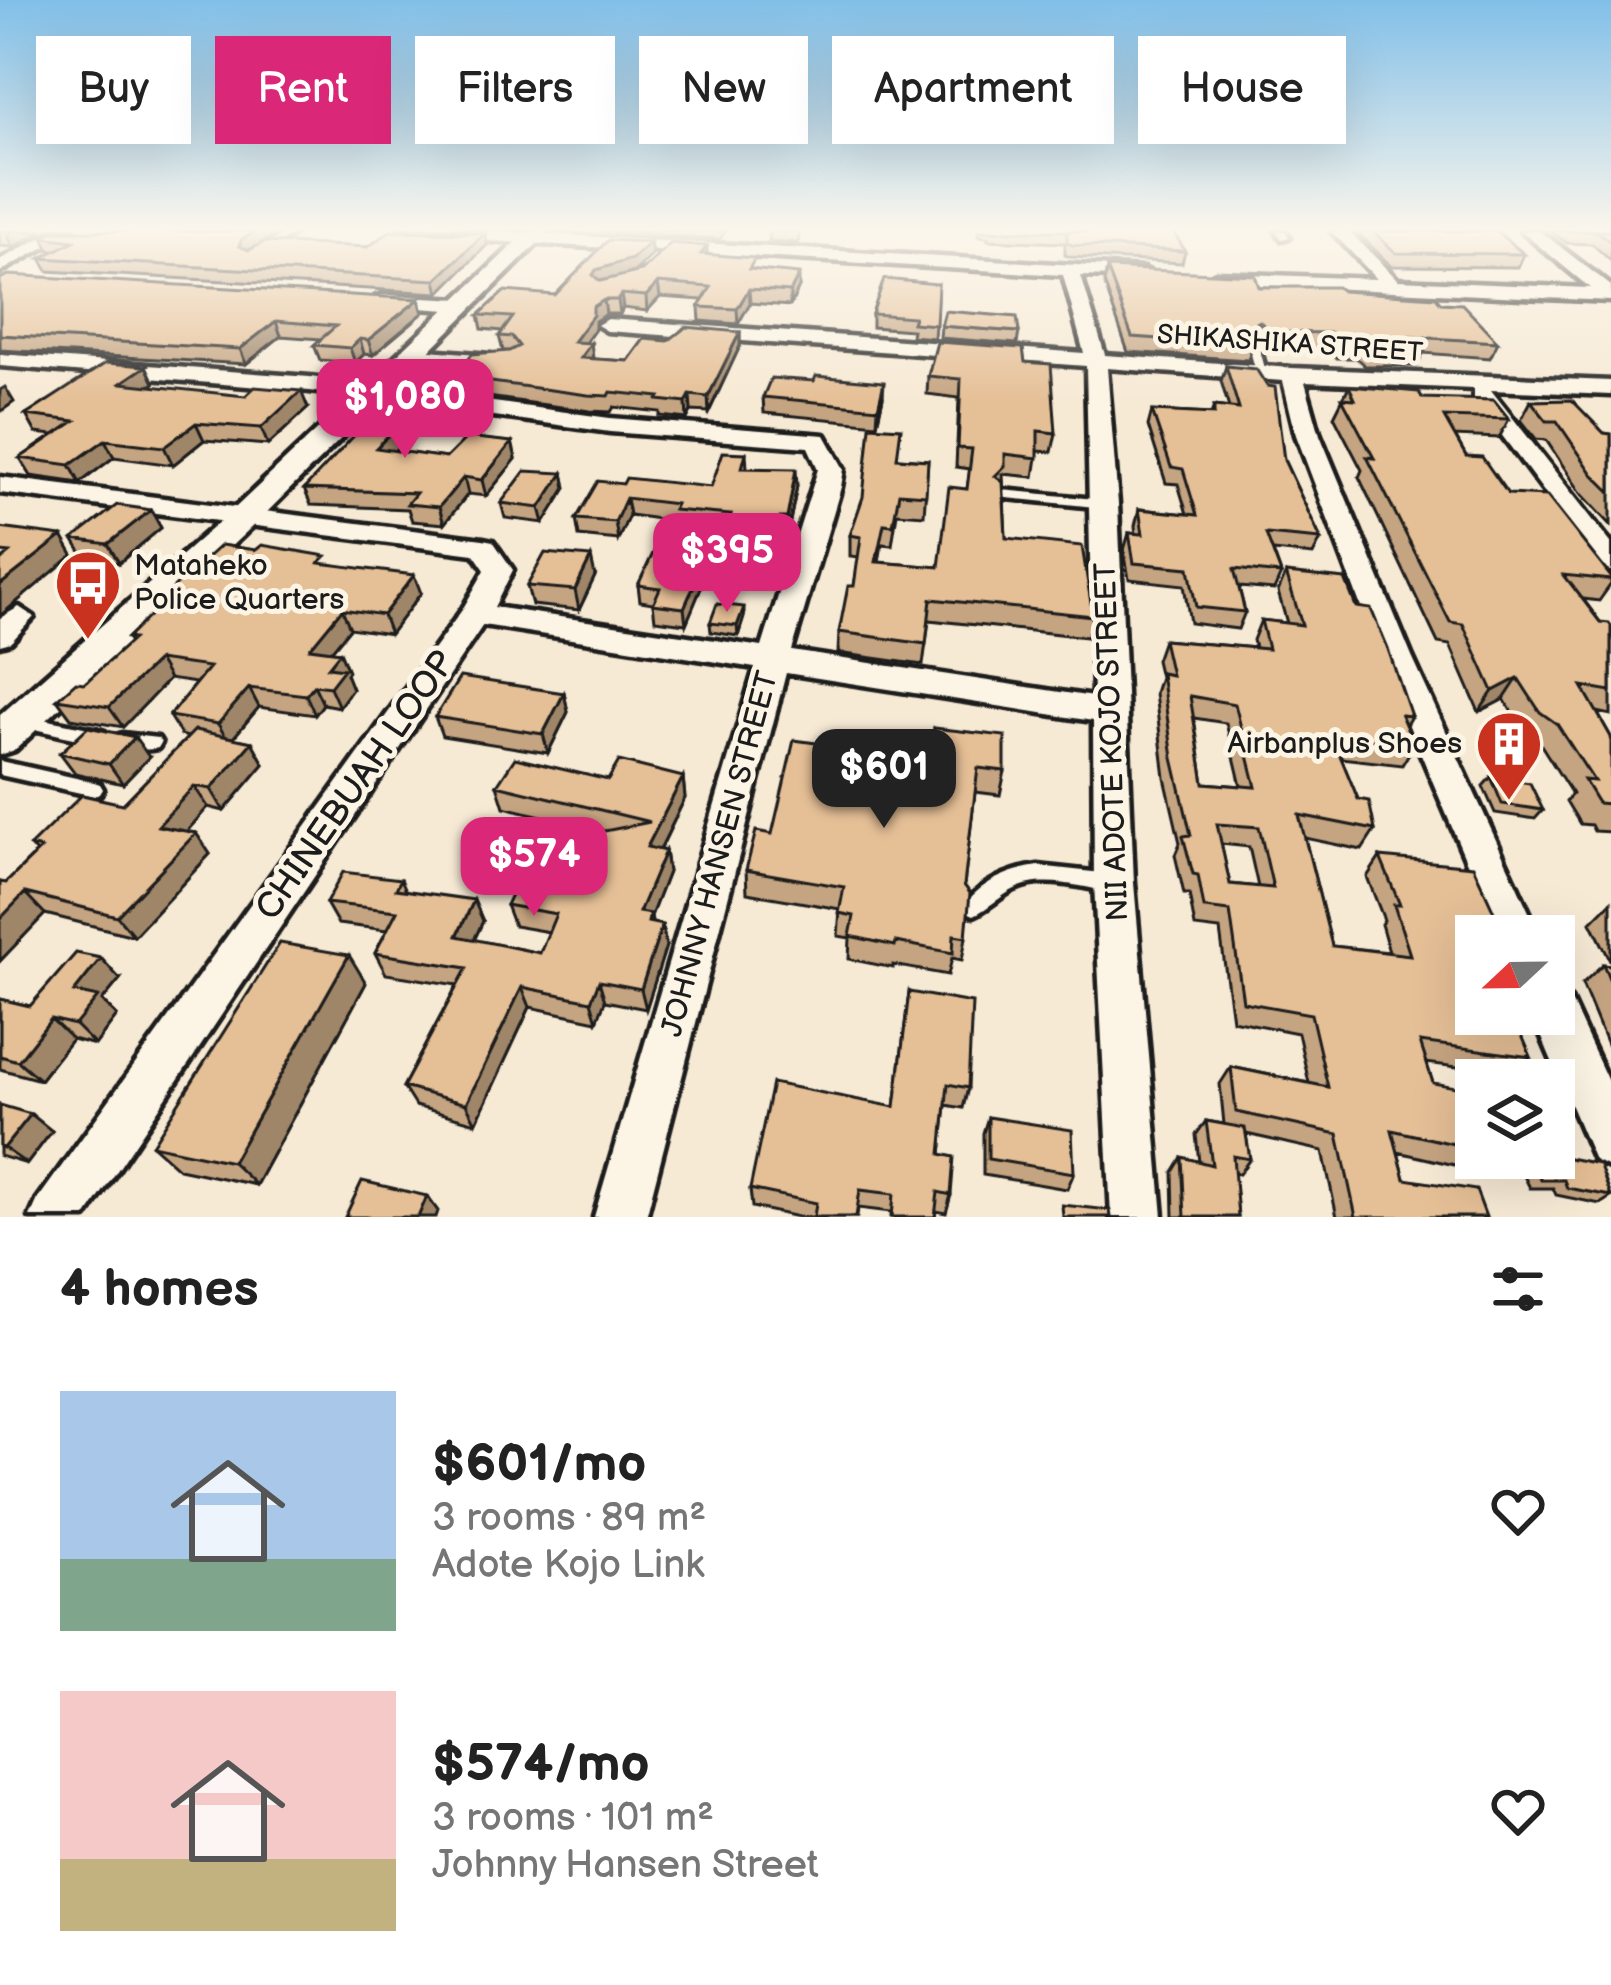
<!DOCTYPE html>
<meta charset="utf-8">
<style>
:root{--surface:#fff;--page:#f6f6f6;--text:#222;--muted:#767676;--accent:#db2777}
body{margin:0;font-family:"Balsamiq Sans",sans-serif;background:var(--page);color:var(--text);height:100vh;display:flex;flex-direction:column;font-size:45px;white-space:nowrap}
*{box-sizing:border-box;margin:0}
p{font-size:39px;color:var(--muted)}
.icon{flex:none;width:66px;height:66px;fill:none;stroke:currentColor;stroke-width:2;stroke-linecap:round;stroke-linejoin:round}
.map{position:relative;height:1217px;overflow:hidden}
.sheet{display:flex;flex-direction:column;background:var(--surface);flex:1}
.sheet>*{flex:none}
.top-card{position:absolute;left:36px;top:36px;width:1539px;height:108px;display:flex;gap:24px}
.needle{width:78px;rotate:248deg}
.controls{position:absolute;left:1455px;top:915px;display:grid;gap:24px}
.controls a{display:grid;place-items:center;width:120px;height:120px;border-radius:0px;background:var(--surface);box-shadow:0 12px 48px #0002;font-size:60px}
.price{position:absolute;translate:-50% -102px;padding:0 27px;border-radius:24px;background:var(--accent);color:#fff;font-size:39px;line-height:78px;filter:drop-shadow(0 3px 6px #0008)}
.price::after{content:'';position:absolute;left:50%;top:72px;width:36px;height:27px;margin-left:-18px;background:inherit;clip-path:polygon(0 0,100% 0,50% 100%)}
.price.on{background:#222;color:#fff}
ul{padding:0;list-style:none}
li{display:flex;align-items:center;gap:36px;height:300px;padding:0 60px}
li span{display:grid;place-items:center;flex:none;width:336px;height:240px;border-radius:0px;color:#555}
li>.icon{margin-inline-start:auto}
span .icon{width:144px;height:144px;fill:#fffc;stroke-width:1}
li b{font-size:51px}
h2{display:flex;justify-content:space-between;align-items:center;height:144px;padding:0 60px;font-size:51px}
.pill{padding:0 42px;border-radius:0px;background:var(--surface);box-shadow:0 12px 48px #0002;font-size:42px;line-height:108px}
.pill.on{background:var(--accent);color:#fff}
.map>svg:first-child{display:block}
</style>
<div class="map">
<svg width="1611" height="1217" viewBox="0 0 1611 1217">
<rect width="100%" height="100%" fill="#f7ead5"/>
<filter id="ink" filterUnits="userSpaceOnUse"><feTurbulence type="fractalNoise" baseFrequency=".00833" numOctaves="2"/><feDisplacementMap in="SourceGraphic" scale="24" xChannelSelector="R" yChannelSelector="G"/><feConvolveMatrix kernelMatrix="1 2 1 2 8 2 1 2 1" color-interpolation-filters="sRGB"/></filter>
<g filter="url(#ink)">
<g fill="none" stroke-linecap="round" stroke-linejoin="round">
<g stroke="#1c1c1c" stroke-width="9">
<path id="service" d="M288 231H298L263 253 256 251Z
M1276 231H1285L1289 237 1282 239Z
M1253 340 1258 343 1266 372 1265 374 1256 372 1248 343Z
M416 349 491 355 496 358 491 361 412 354 411 352Z
M1002 490 1105 500 1112 504 1105 508 997 497 996 494 997 491Z
M23 715 99 730 105 732 108 737 105 742 99 744 17 725 14 721 17 717Z
M122 734 158 738 161 743 158 748C146 751 128 749 116 746L113 741 116 736Z
M0 761 94 782 100 784 103 789 100 794 94 796 0 775Z
M1038 866 1111 874 1118 877 1121 883 1118 889 1111 892C1082 887 1043 875 1015 889 1000 896 989 908 974 915L967 912 964 906C980 882 1010 870 1038 866Z"/>
</g>
<g stroke="#1c1c1c" stroke-width="9">
<path id="minor" d="M53 231H74L0 272V260Z
M399 231H497L1144 269 1153 274 1150 278 1081 276 1105 355 1292 368 1611 381V395L1491 390 1611 543V571L1601 568 1474 398V389L1305 382 1320 435 1412 657 1540 936H1498L1380 657 1296 435 1283 381 1107 368 1118 504 1134 883 1163 1217H1111L1094 883 1093 721 786 673 646 1217H594L755 668 483 625 86 1217H30L38 1199 462 610 485 570 474 554 0 493V477L483 539 493 541 513 570 494 607 762 647 818 469 808 447 610 432 310 391 0 366V354L310 377 610 418 825 435 844 469 841 487 792 651 1093 697 1086 366 607 331 597 325 607 319 1084 353 1063 275 407 236Z
M1331 231H1349L1398 280 1590 288 1521 231H1540L1611 286V301L1216 283 1207 278 1216 273 1377 279Z
M383 295 462 299 472 305 462 311 376 305V297Z
M19 607 34 617 11 642 0 645V618Z
M1554 992 1570 999 1611 1088V1168L1594 1160 1532 1014H1554Z"/>
</g>
<g stroke="#1c1c1c" stroke-width="9">
<path id="tertiary" d="M528 231H550L258 521 15 750 0 755V715L236 507Z"/>
</g>
<use href="#service" fill="#fcf5e5" fill-rule="evenodd"/>
<use href="#minor" fill="#fcf5e5" fill-rule="evenodd"/>
<use href="#tertiary" fill="#fcf5e5" fill-rule="evenodd"/>
</g>
<path fill="#c5a481" stroke="#1c1c1c" stroke-width="3" fill-rule="evenodd" d="M0 231H43L14 247 0 246Z
M599 231H725L720 239Z
M769 231H800L798 243 769 241Z
M979 231H1173L1185 251 1182 263 1070 257 1065 255V243L988 240V237L978 236Z
M1361 231H1496L1524 254 1518 267 1391 266 1360 235Z
M1550 231H1611V261L1592 244 1567 243Z
M485 233 487 245 439 293 48 271 41 258 55 251 49 250 43 237 368 247Z
M707 246V255L755 270 799 287 790 306 750 303 738 324 700 321 699 307 703 300 660 297 647 311 623 308 620 314H606L595 321V329L585 343 592 359 628 361 668 341 740 332V346L709 412 691 411 687 419 660 416V412L614 407 611 412 590 411 458 393 454 377 509 351H503L499 336 503 331 482 329 479 315 555 295 652 255 634 272Z
M1107 268 1259 287 1342 291 1441 303 1498 342 1490 358 1423 353 1417 366H1365L1356 358H1337L1327 348 1264 347 1255 336 1251 338 1253 345 1248 360 1128 352 1104 283Z
M0 279 419 299 423 313 373 355 364 354 355 363 320 360 314 345 321 339 281 336 246 364 0 350Z
M938 284 934 338 911 336 912 330 872 327V314Z
M941 326 1019 332 1017 344 940 338Z
M1025 362 1056 433 1052 452 1038 451 1034 477 1003 474 1006 538 1093 616 1087 637 929 620 923 665 838 653 839 632 854 586 859 557 850 556V535L899 458 928 460 924 515 897 513 892 545 882 544 879 562 939 567 967 489 970 469 956 467 959 398 927 394 928 376Z
M146 366 154 383 150 386 308 408 268 445 204 440 173 465 114 457 80 483 31 476 20 458 54 435 36 433 26 415Z
M1226 366 1284 460 1321 539 1313 555 1273 551 1281 574 1274 590 1239 587 1245 612 1238 629 1190 623 1184 585 1129 579 1124 550 1129 533 1136 534 1135 526 1139 509 1187 514 1178 484 1166 483 1148 426 1152 411 1211 414 1214 406 1229 408 1221 381Z
M448 369 453 385 448 391 417 387 412 370Z
M1349 386 1422 398 1509 419 1499 438 1455 436 1466 456 1508 494 1611 577V584L1599 601 1583 599 1600 622 1611 626V715L1597 712 1611 737V832L1594 831 1591 825 1580 824 1566 801 1572 794 1541 745 1525 734 1504 699 1479 712 1450 645 1438 643 1359 477 1362 470 1334 416Z
M427 396 431 412 394 451 446 458 512 442 516 459 486 496 468 494 444 524 412 521 408 509 311 505 304 489Z
M763 397H883L877 424 764 413Z
M1531 401 1604 433 1611 434V525L1581 493 1546 440 1536 439 1521 420Z
M746 453 747 468 797 486 787 536 781 535 764 579 715 573 713 555 724 532 675 527 674 521 629 515 618 540 579 536 576 519 623 484 711 487Z
M563 473 566 488 544 523 505 518 501 503Z
M151 510 161 528 119 563 85 558 73 539Z
M707 555 708 571 686 624 655 620 653 603 640 601 638 585Z
M330 564 421 593 390 634 350 628 331 651 340 652 348 671 346 674 352 689 339 707 323 704 315 715 259 707 233 738 252 742 264 764 224 811 208 807 187 831 196 833 210 854 134 936 45 914 0 961V882L6 883 36 853 30 846 123 804 188 737 181 735 169 716 196 683 169 679 123 727 71 718 57 699 85 683 130 642 127 638 163 603 161 599Z
M1286 573 1356 607 1411 716 1406 725 1414 745 1402 765 1341 758 1358 799 1375 830 1362 850 1305 838 1332 946 1389 952 1381 924 1384 920 1367 877 1380 857 1476 936 1531 1057 1512 1074 1426 1063 1433 1083 1476 1116V1158H1480L1468 1168 1398 1152 1405 1179 1486 1217H1337L1323 1151 1246 1134 1250 1159 1239 1174 1234 1173 1238 1217H1174L1173 1172 1182 1157 1199 1162 1196 1135 1206 1121 1224 1124 1220 1084 1231 1067 1309 1083 1298 1033 1232 1020 1220 930 1195 927 1189 894H1184L1175 855 1180 843 1165 778 1155 693 1160 677 1156 660 1163 640 1255 648 1253 640 1261 620 1287 623 1278 592ZM1194 718 1226 723 1241 786 1204 783ZM1221 844 1249 847 1258 887 1230 884Z
M595 576 579 610 532 605 527 586Z
M744 617 738 636 711 632 710 623Z
M564 693 568 712 548 753 442 736 435 717Z
M934 728 1005 771 1000 795 975 792 964 885 966 937 962 960 952 958 948 975 893 965V968L849 959 850 938 838 936 840 909 747 893 746 870 772 834 860 749 932 747Z
M60 753 149 757 123 784 75 773Z
M683 777 685 798 660 850 665 851 668 872 651 916 652 923 662 925 666 946 646 1009 605 1001 597 1021 530 1007 476 1123 415 1106 403 1087 457 985 386 974 375 953 387 930 338 924 326 903 401 879 406 890 483 921 474 940 540 953 549 932 514 926 506 905 604 831 504 807 497 785Z
M1491 777 1543 810 1535 819 1495 813 1483 786Z
M1611 902V962L1591 922Z
M1603 964 1611 965V1054L1582 984Z
M120 979 102 1001 117 1016 95 1045 72 1039 40 1080 0 1069V999L30 1006Z
M366 983 256 1185 179 1169 152 1145Z
M909 992 968 1088 963 1108 946 1105 941 1154 951 1195 946 1213 936 1211 935 1217H891V1212L858 1208 857 1217H798L752 1207 750 1189 895 1107Z
M0 1105 52 1131 27 1164 0 1156Z
M988 1117 1074 1173 1067 1189 983 1175V1133Z
M1515 1158H1554L1611 1197 1600 1204 1556 1195 1553 1188H1530Z"/>
<path fill="#a08669" stroke="#1c1c1c" stroke-width="3" d="M14 231H43L14 247 7 235Z
M256 231H283L246 252 239 246 241 240Z
M485 233 487 245 439 293 436 280Z
M650 242 652 255 634 272 598 284 593 275 596 270Z
M799 274V287L790 306V292Z
M658 283 660 297 647 311 646 296Z
M749 289 750 303 738 324 737 309Z
M621 294 623 308 620 314 618 300Z
M419 299 423 313 373 355 368 340Z
M604 300 606 314 595 321V329L575 357 573 342 593 307Z
M276 321 281 336 246 364 240 349Z
M1260 321 1255 336 1244 341 1249 326Z
M740 332V346L709 412 708 397Z
M360 339 364 354 355 363 350 348Z
M591 343 593 358H580Z
M146 366 154 383 130 400 121 383Z
M448 369 453 385 448 391 443 374Z
M884 382 883 397 877 424 878 408Z
M5 387 14 402 0 412V390Z
M301 391 308 408 268 445 261 428Z
M690 395 691 411 687 419 686 403Z
M427 396 431 412 381 465 376 448Z
M196 423 204 440 173 465 164 447Z
M105 440 114 457 80 483 70 465Z
M512 442 516 459 486 496 482 480Z
M796 469 797 486 787 536V518Z
M563 473 566 488 544 523 540 508Z
M464 477 468 494 444 524 439 507Z
M626 498 629 515 618 540 615 522Z
M151 510 161 528 119 563 108 544Z
M780 518 781 535 764 579V561Z
M62 536 73 555 0 616V585Z
M707 555 708 571 686 624 684 608Z
M591 557 595 576 579 610 575 590Z
M414 575 421 593 390 634 383 615Z
M744 607V617L738 636 737 626Z
M342 609 350 628 318 667 310 648Z
M340 652 348 671 346 674 352 689 339 707 330 687 328 667Z
M158 660 169 679 123 727 109 707Z
M1518 678 1504 699 1479 712 1493 691Z
M314 685 323 704 315 715 306 695Z
M249 688 259 707 229 743 218 724Z
M564 693 568 712 548 753 543 734Z
M135 737 149 757 123 784 109 764Z
M252 742 264 764 224 811 211 789Z
M683 777 685 798 651 868 647 847Z
M194 786 208 807 173 847 158 826Z
M196 833 210 854 134 936 117 916Z
M665 851 668 872 651 916 654 935 639 912Z
M25 893 45 914 0 961V919Z
M474 900 483 921 466 957 457 936Z
M662 925 666 946 646 1009 641 989Z
M349 955 366 983 256 1185 232 1162Z
M101 958 120 979 102 1001 117 1016 95 1045 75 1025 74 992Z
M599 981 605 1001 597 1021 591 1001Z
M522 987 530 1007 476 1123 466 1104Z
M51 1019 72 1039 40 1080 18 1061Z
M31 1114 52 1131 27 1164 4 1148Z
M427 1196 438 1211 436 1217H418Z"/>
<path fill="#e5bf96" stroke="#1c1c1c" stroke-width="3" fill-rule="evenodd" d="M54 231H256L241 240 239 246 249 250 265 242 368 247 390 231 485 233 436 280 41 258 74 241 43 237Z
M1067 231H1173L1185 251 1072 245 1067 243Z
M1373 231H1496L1524 254 1396 253Z
M1591 231H1611V242L1598 232Z
M608 240 650 242 632 259 596 270 593 275 600 281 642 271 671 243 707 246 701 254 755 258 749 269 799 274 790 292 749 289 737 309 699 307 711 287 658 283 646 296 621 294 618 300H604L593 307V315L573 342 591 343 580 358 628 361 644 339 668 341 686 327 740 332 708 397 690 395 686 403 658 400 660 397 611 392 609 396 588 395 454 377 472 354 509 351 519 346 512 337 499 336 513 317 479 315 505 291 555 295Z
M1107 268 1255 275 1259 287H1337L1342 291 1436 297 1441 303 1462 304 1498 342 1412 337 1424 351H1371L1362 342H1343L1333 333 1269 332 1260 321 1249 326 1253 345 1132 337Z
M9 275 419 299 368 340 360 339 350 348 314 345 336 326 276 321 240 349 0 335V279Z
M884 279 938 284 936 325 912 323 914 317 872 314Z
M945 311 1017 317 1019 332 941 326Z
M937 342 1023 348 1025 362 1051 364 1056 433 1038 431V458L1005 454V466L995 476 1003 482 1006 538 1082 546 1093 616 931 599 926 644 839 632 848 586H854L861 537 850 535 863 497 870 426 901 428 897 458 928 460 926 495 899 493 893 525 884 524 876 562 939 567 949 487 967 489 972 449 958 448 961 379 928 376Z
M106 363 146 366 121 383 245 396 255 387 301 391 261 428 196 423 164 447 105 440 70 465 20 458 75 421 26 415Z
M416 366 448 369 443 374 412 370Z
M1226 366 1256 369 1267 386 1275 387 1284 460 1321 539 1266 534 1281 574 1234 569 1245 612 1196 607 1189 568 1134 563 1129 533 1143 534 1139 509 1197 515 1183 469 1171 467 1152 411 1214 414V406L1239 409Z
M816 376 884 382 878 408 763 397 771 378 814 381Z
M1349 386 1419 392 1422 398 1494 400 1509 419 1444 417 1466 456 1482 457 1508 494 1547 496 1611 577V580L1564 575 1600 622 1609 623 1611 626V691L1582 686 1611 737V806L1609 804 1598 803 1584 780 1594 781 1557 724 1540 712 1518 678 1493 691 1463 624 1450 622 1367 457 1374 458 1342 398 1355 399Z
M395 392 427 396 376 448 446 458 467 437 512 442 482 480 464 477 439 507 407 504 416 493 304 489Z
M1572 400 1604 433 1611 434V492L1593 474 1557 421H1547L1531 401Z
M723 452 746 453 742 468 796 469 787 518H780L764 561 713 555 731 515 673 510 676 504 626 498 615 522 576 519 598 481 623 484 626 478 711 487Z
M525 471 563 473 540 508 501 503Z
M117 505 151 510 108 544 73 539Z
M0 528 62 536 0 585V561L10 553 0 552Z
M221 545 256 550 262 545 326 556 319 563 414 575 383 615 342 609 310 648 340 652 328 667 344 669 330 687 314 685 306 695 249 688 218 724 169 716 209 667 158 660 109 707 57 699 76 682 85 683 133 639 127 638 166 600 161 599Z
M655 549 707 555 684 608 653 604 660 588 638 585Z
M545 553 591 557 575 590 527 586Z
M1286 573 1345 579 1356 607 1371 609 1388 649 1411 716 1401 715 1414 745 1332 736 1358 799 1369 801 1375 830 1299 815 1332 946 1410 955 1394 905H1400L1380 857 1473 866 1505 936H1476V1014H1513L1531 1057 1420 1042 1433 1083 1467 1089 1476 1116V1149L1392 1130 1405 1179 1476 1190 1486 1217H1356L1338 1134 1236 1112 1231 1067 1328 1087 1311 1014 1243 1002 1230 911 1204 908 1198 875 1193 874 1183 836 1191 835 1173 758 1161 673 1171 675 1163 640 1268 649 1261 620 1302 625ZM1190 696 1235 704 1256 787 1204 783ZM1217 824 1259 827 1273 888 1230 884Z
M717 604 744 607 737 626 710 623Z
M460 677 564 693 543 734 435 717Z
M88 727 135 737 109 764 60 753Z
M934 728 1005 736V771L978 768 964 885 970 893 966 937 954 935 953 953 896 942 895 946 850 936 854 916 839 913 844 887 746 870 756 831 772 834 794 740 860 749 862 736 933 747Z
M195 730 252 742 211 789 194 786 158 826 196 833 117 916 25 893 0 919V882L6 883 41 849 30 846 82 795 123 804Z
M515 758 608 780 619 761 683 777 647 847 665 851 639 912 650 914 648 922 662 925 641 989 599 981 591 1001 522 987 466 1104 403 1087 467 968 375 953 397 911 326 903 343 872 401 879 396 889 474 900 457 936 540 953 556 914 506 905 534 845 650 822 497 785Z
M1491 777 1530 783 1543 810 1502 804Z
M280 943 349 955 232 1162 152 1145Z
M76 953 101 958 74 992 98 997 75 1025 51 1019 18 1061 0 1056V999L30 1006Z
M1603 964 1611 965V983Z
M909 992 972 1003 968 1088 948 1084 941 1154 954 1157 951 1195 938 1192 935 1217H892L894 1194 860 1190 856 1217H814L816 1203 750 1189 772 1083 895 1107Z
M0 1105 31 1114 4 1148 0 1147Z
M988 1117 1072 1130 1074 1173 988 1159Z
M1206 1121 1245 1128 1250 1159 1233 1156 1238 1217H1185L1182 1157 1212 1165Z
M1554 1155 1599 1164 1611 1196 1567 1188 1564 1180H1541L1529 1158H1554Z
M362 1181 427 1196 418 1217H345Z
M1062 1205 1110 1210 1111 1217H1063Z"/>
</g>
<linearGradient id="sky" x2="0" y2="1"><stop stop-color="#81bfe8"/><stop offset="0.57" stop-color="#fbf6ec"/><stop offset="1" stop-color="#fbf6ec" stop-opacity="0"/></linearGradient>
<rect width="1611" height="402" fill="url(#sky)"/>
<defs>
<g id="bus-pin" transform="scale(3.45)"><path d="M0 17L-7.5 6A9.5 9.5 0 1 1 7.5 6Z" fill="#c8321e" stroke="#fcf5e5"/><path d="M-5-6H5V4H4V6H2V4H-2V6H-4V4H-5ZM-3.5-4V0h7V-4ZM-3.5 1.2v1.5H-2V1.2ZM2 1.2v1.5H3.5V1.2Z" fill="#fff"/></g>
<g id="building-pin" transform="scale(3.45)"><path d="M0 17L-7.5 6A9.5 9.5 0 1 1 7.5 6Z" fill="#c8321e" stroke="#fcf5e5"/><path d="M-4-6H4V6H1V3H-1V6H-4ZM-2.5-4.3h1.7v1.8h-1.7ZM.8-4.3h1.7v1.8H.8ZM-2.5-1h1.7V.8h-1.7ZM.8-1h1.7V.8H.8Z" fill="#fff"/></g>
</defs>
<g fill-rule="evenodd">
<use href="#bus-pin" x="88" y="583"/>
<use href="#building-pin" x="1509" y="744"/>
</g>
<g text-anchor="middle" dominant-baseline="central" stroke-width="10" stroke-linejoin="round" paint-order="stroke">
<g font-size="27" fill="#1c1c1c" stroke="#fcf5e5">
<text transform="translate(1290 344) rotate(4)">SHIKASHIKA STREET</text>
</g>
<g font-size="30" fill="#1c1c1c" stroke="#fcf5e5" text-anchor="start">
<text x="134" y="566">Mataheko<tspan x="134" dy="34">Police Quarters</tspan></text>
<text x="1462" y="744" text-anchor="end">Airbanplus Shoes</text>
</g>
<g font-size="30" fill="#1c1c1c" stroke="#fcf5e5">
<text transform="translate(1112 742) rotate(-92)">NII ADOTE KOJO STREET</text>
<text transform="translate(720 854) rotate(-75)">JOHNNY HANSEN STREET</text>
</g>
<g font-size="36" fill="#1c1c1c" stroke="#fcf5e5">
<text transform="translate(356 786) rotate(-55)">CHINEBUAH LOOP</text>
</g>
</g>
</svg>
<div class="controls">
<a><svg class="needle" viewBox="-14 -14 28 28"><path d="M0-13l5 13h-10z" fill="#e53935"/><path d="M0 13l5-13h-10z" fill="#767676"/></svg></a>
<a><svg class="icon" aria-label="layers" viewBox="0 0 24 24"><path d="M12 4l9 5-9 5-9-5zM3 14l9 5 9-5"/></svg></a>
</div>
<b class="price" style="left:405px;top:461px">$1,080</b>
<b class="price" style="left:727px;top:615px">$395</b>
<b class="price on" style="left:884px;top:831px">$601</b>
<b class="price" style="left:534px;top:919px">$574</b>
<div class="top-card">
<a class="pill">Buy</a>
<a class="pill on">Rent</a>
<a class="pill">Filters</a>
<a class="pill">New</a>
<a class="pill">Apartment</a>
<a class="pill">House</a>
</div>
</div>
<section class="sheet">
<h2>4 homes<svg class="icon" aria-label="filters" viewBox="0 0 24 24"><path d="M4 7h16M4 17h16"/><circle cx="9" cy="7" r="2"/><circle cx="15" cy="17" r="2"/></svg></h2>
<ul>
<li><span style="background:linear-gradient(#a9c7e8 70%,#7fa58c 0)"><svg class="icon" aria-label="home" viewBox="0 0 24 24"><path d="M3 11l9-7 9 7M6 9v11h12V9"/></svg></span><div><b>$601/mo</b><p>3 rooms · 89 m²</p><p>Adote Kojo Link</p></div><svg class="icon" aria-label="heart" viewBox="0 0 24 24"><path d="M12 20l-8-8c-3-5 5-10 8-4 3-6 11-1 8 4z"/></svg></li>
<li><span style="background:linear-gradient(#f6c9c9 70%,#c2b280 0)"><svg class="icon" aria-label="home" viewBox="0 0 24 24"><path d="M3 11l9-7 9 7M6 9v11h12V9"/></svg></span><div><b>$574/mo</b><p>3 rooms · 101 m²</p><p>Johnny Hansen Street</p></div><svg class="icon" aria-label="heart" viewBox="0 0 24 24"><path d="M12 20l-8-8c-3-5 5-10 8-4 3-6 11-1 8 4z"/></svg></li>
</ul>
</section>
